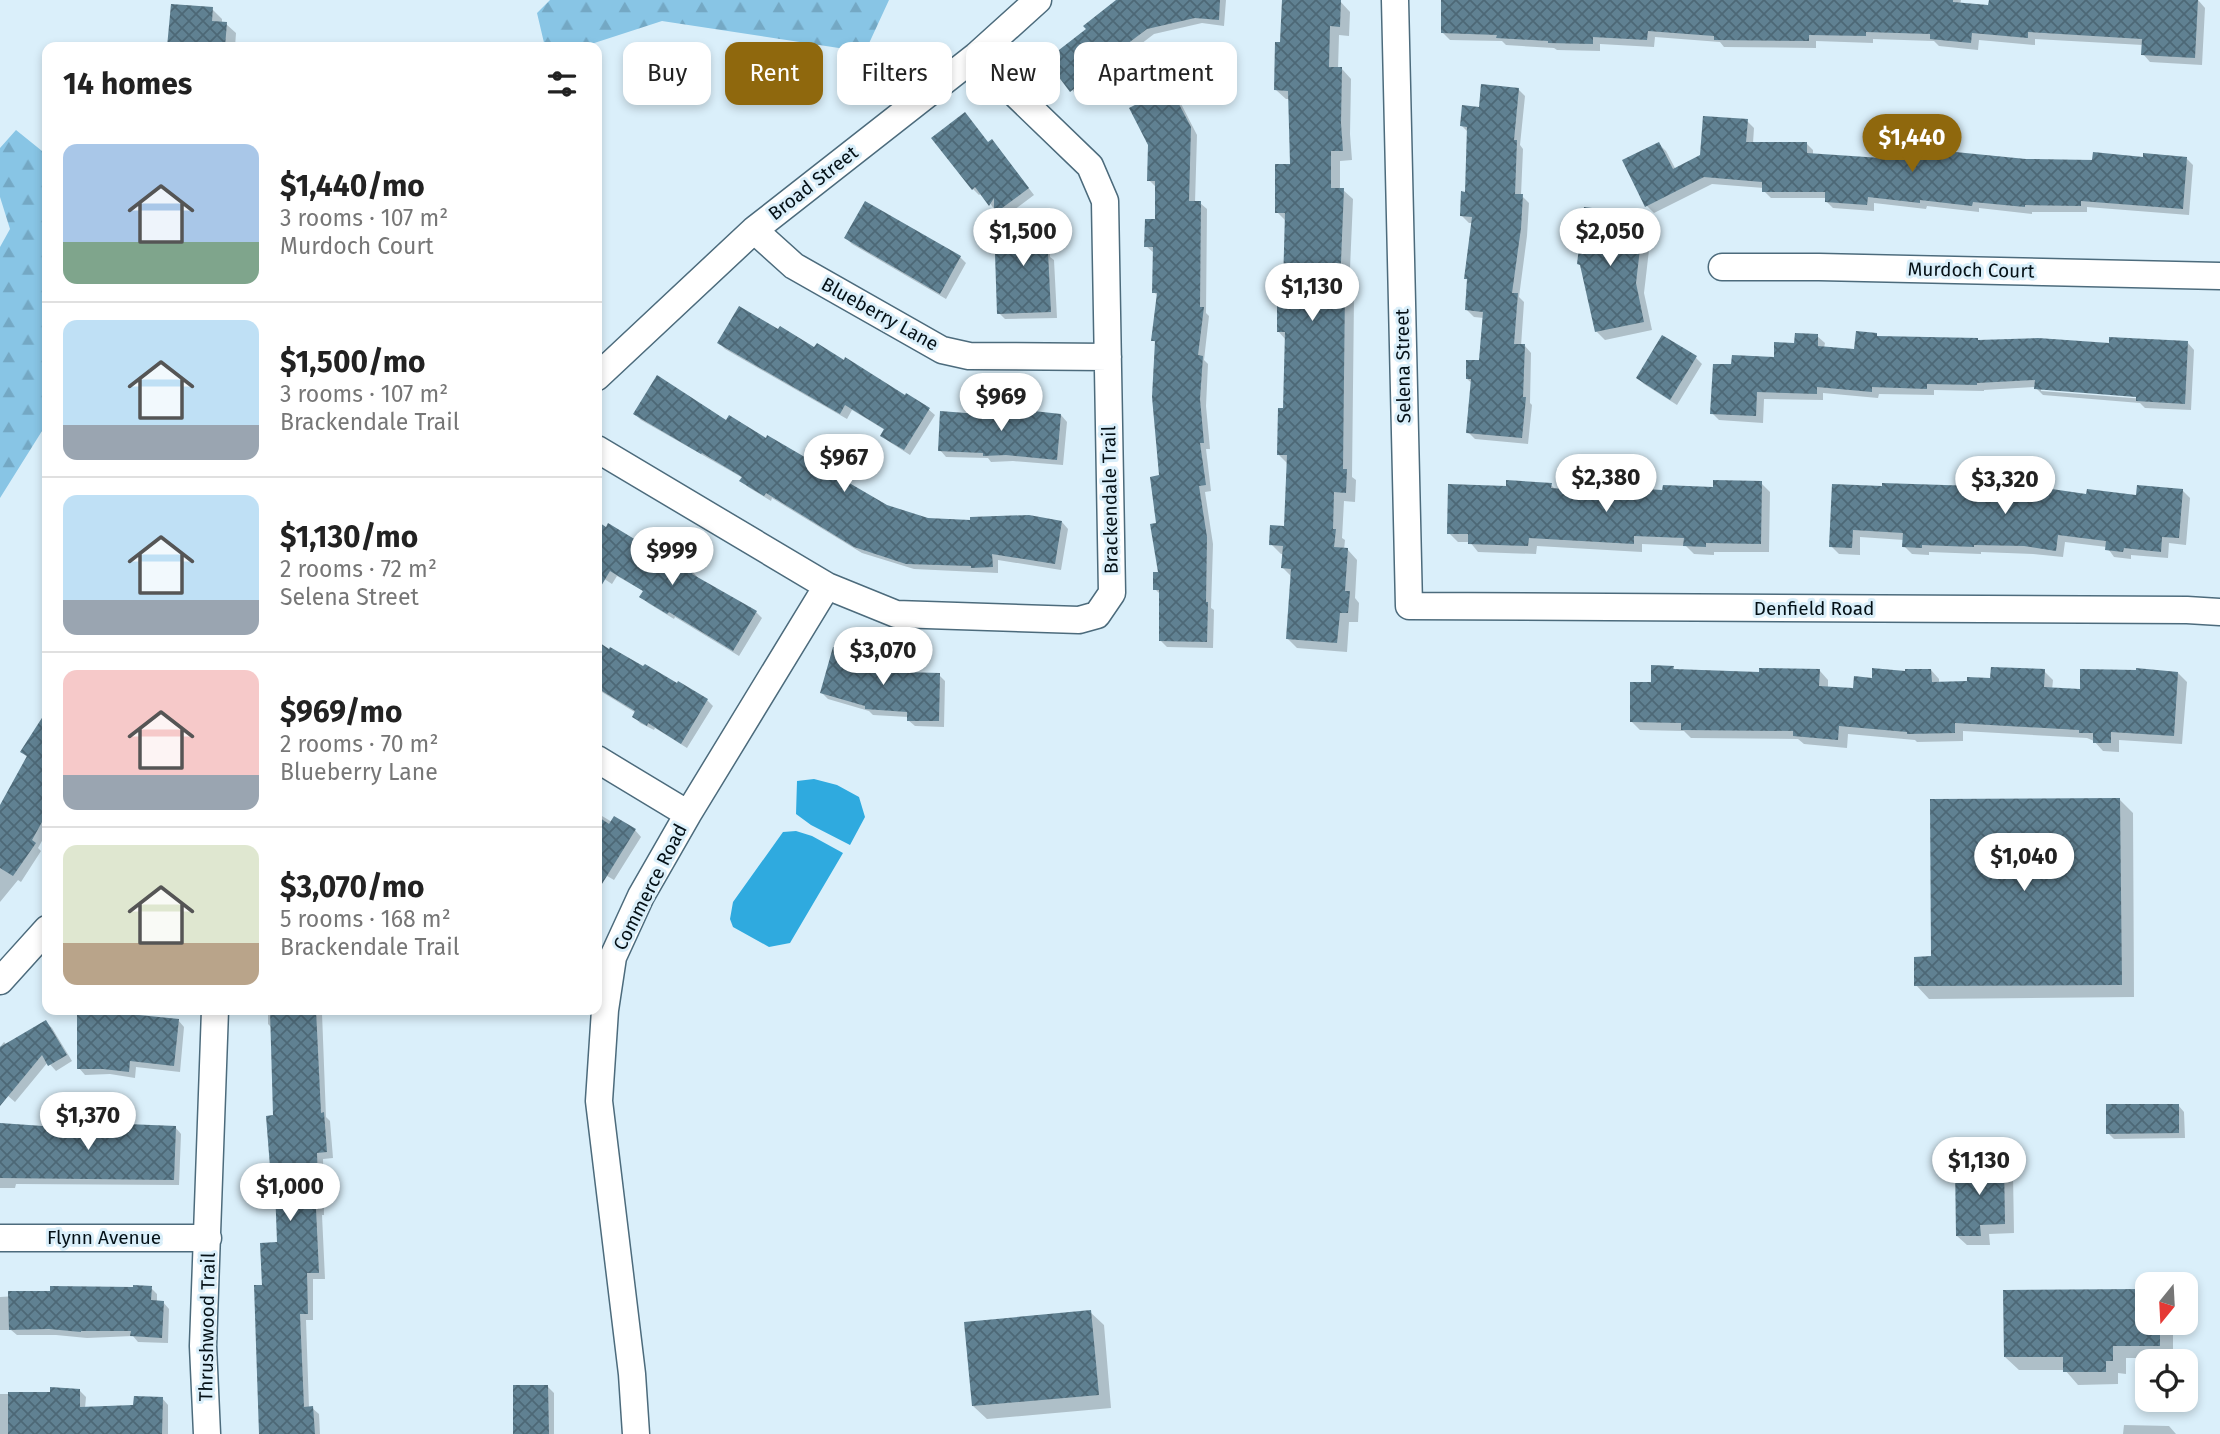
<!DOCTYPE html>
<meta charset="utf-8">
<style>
:root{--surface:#fff;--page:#f2f2f2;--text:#222;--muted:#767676;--line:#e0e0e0;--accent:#8f680d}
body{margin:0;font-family:"Fira Sans",sans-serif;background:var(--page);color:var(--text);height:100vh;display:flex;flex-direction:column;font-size:26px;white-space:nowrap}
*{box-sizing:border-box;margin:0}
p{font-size:23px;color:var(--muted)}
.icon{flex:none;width:38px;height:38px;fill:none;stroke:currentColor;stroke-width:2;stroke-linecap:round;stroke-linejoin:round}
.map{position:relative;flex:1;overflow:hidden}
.side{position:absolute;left:42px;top:42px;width:560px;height:973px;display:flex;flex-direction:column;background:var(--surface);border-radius:14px;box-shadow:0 4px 10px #0003}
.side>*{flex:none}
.hud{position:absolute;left:623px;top:42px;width:665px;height:63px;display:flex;gap:14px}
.needle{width:46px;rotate:198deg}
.fabs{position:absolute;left:2135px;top:1272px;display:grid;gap:14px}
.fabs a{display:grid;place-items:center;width:63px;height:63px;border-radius:14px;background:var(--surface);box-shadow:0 4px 10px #0003;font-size:35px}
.price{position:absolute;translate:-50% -60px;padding:0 16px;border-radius:24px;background:#fff;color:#222;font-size:23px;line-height:46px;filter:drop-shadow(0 2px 4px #0008)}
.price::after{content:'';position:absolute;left:50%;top:42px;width:21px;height:16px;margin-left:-10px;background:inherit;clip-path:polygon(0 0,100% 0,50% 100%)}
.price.on{background:var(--accent);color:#fff}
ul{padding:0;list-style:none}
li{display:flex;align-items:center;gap:21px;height:175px;padding:0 21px}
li+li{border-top:2px solid var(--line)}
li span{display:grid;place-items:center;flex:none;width:196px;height:140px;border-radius:14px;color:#555}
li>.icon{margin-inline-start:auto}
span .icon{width:84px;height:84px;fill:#fffc;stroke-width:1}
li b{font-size:30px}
h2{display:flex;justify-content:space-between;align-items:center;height:84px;padding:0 21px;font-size:30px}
.chip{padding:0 24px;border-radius:14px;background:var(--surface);box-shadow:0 4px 10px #0003;font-size:24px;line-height:63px}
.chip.on{background:var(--accent);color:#fff}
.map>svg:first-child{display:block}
</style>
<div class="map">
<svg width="2220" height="1434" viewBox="0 0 2220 1434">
<defs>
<pattern id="forest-firs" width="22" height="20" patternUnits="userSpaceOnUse" patternTransform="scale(1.75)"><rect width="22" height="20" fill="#88c5e5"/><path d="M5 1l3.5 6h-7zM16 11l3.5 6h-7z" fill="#74a8c4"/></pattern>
<pattern id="building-cross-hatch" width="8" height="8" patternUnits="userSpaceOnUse" patternTransform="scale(1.75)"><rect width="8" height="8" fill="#608192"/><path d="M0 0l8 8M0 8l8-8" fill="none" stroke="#4d6876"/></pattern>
</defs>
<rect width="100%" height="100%" fill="#daeffa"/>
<path fill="url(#forest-firs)" d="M550 0H889L865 52 662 21 582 47H545L537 13Z
M16 130 47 155V423L0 498V247L10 229 0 197V148Z"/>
<path fill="#2faadf" d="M814 779 837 785 859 797 865 817 850 845 811 825 796 814 797 781Z
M796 831 812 836 843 853 790 943 769 947 733 927 730 919 733 902 783 832Z"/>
<path fill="#0003" fill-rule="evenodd" d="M1119 0H1226L1224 26 1202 23 1154 34 1103 73 1105 76 1078 97 1048 60 1088 30Z
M1284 0H1339L1350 12 1349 36 1339 35 1338 69H1342L1351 79 1350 134 1352 160 1340 161V190H1343L1353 199 1349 292 1354 297 1352 477 1356 480 1355 502 1344 501 1342 538 1345 540 1344 550H1348L1357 560 1355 598 1359 603 1358 622H1349L1347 652 1297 648 1287 638 1292 577 1283 568 1284 554H1281L1271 544 1286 527 1288 464 1279 455 1284 410 1286 340 1278 331 1285 287 1286 221 1277 212 1291 166 1290 99H1286L1276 90Z
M1443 0H1961L1960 5 1990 7V0H2198L2205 8 2202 65 2150 62 2143 54V45L2035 39V45L1979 40 1978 50 1939 46 1934 41 1873 39V43L1816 41V48L1724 47 1720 42 1655 37 1654 47 1600 44V51L1557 50 1554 48 1506 45 1502 41 1450 40 1442 32Z
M172 6 212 9 222 19V23L226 24 236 33 235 47H169Z
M1170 89 1177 96 1197 135 1195 203H1200L1207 209 1206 313 1209 316 1204 360 1208 364 1206 406 1210 449H1206L1211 491 1205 492 1213 544 1211 608 1214 610 1213 648 1167 647 1161 641V595L1155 589 1160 574 1158 524 1161 477 1157 344 1153 340 1158 296 1154 292V253L1146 246 1156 221V187L1149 180Z
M1518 89 1525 96 1520 145 1523 149 1521 195 1529 203 1527 236 1519 297 1524 302 1521 346H1525L1531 353 1530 403 1532 405 1528 444 1475 439 1468 432 1473 384 1467 379 1481 362 1484 318 1474 317 1467 310 1469 281 1465 278 1473 223H1469L1462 216 1467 193 1469 133 1462 126 1481 109Z
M1747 121 1754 128 1753 143H1806L1813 150V155L1882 160 1936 158 2026 161 2186 158 2193 165 2189 215 2087 207V212H2032V214L1979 208V212L1927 206 1926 209 1874 203V211L1833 208 1826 201 1827 198H1771L1764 191V188L1712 184 1654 213 1647 206 1659 144 1666 151 1676 170 1702 156Z
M989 144 998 148 1034 195 1002 219 982 193 979 195 973 189Z
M1633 215 1641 223 1639 242 1649 250 1644 293 1652 330 1605 340 1596 331Z
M1043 218 1050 225V257L1054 260 1057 318 1005 319 999 313 1004 255Z
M846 238 960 257 966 263 946 299 852 244Z
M1876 335 1880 338 1980 342 2110 345 2187 342 2194 350 2191 410 2145 408 2140 403 2043 395 2035 387 1984 390V391L1934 390V395L1879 394 1878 398 1823 393V400L1764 399 1763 423 1719 420 1712 413 1733 366 1775 359 1796 345 1817 336 1825 343 1824 348 1856 351ZM2041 388 2145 396V399L2041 391Z
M1663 337 1696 358 1702 364 1677 405 1644 384 1638 378Z
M719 343 815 349 844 362 928 409 935 415 910 455 888 441 882 435 885 430 852 410 847 419 725 349Z
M635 414 726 423 887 507 927 520 1062 522 1068 529 1061 570 998 560V573L914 569 862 553 772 498 771 501 748 487 741 480 743 478 641 420Z
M1061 415 1067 422 1063 465 1013 461 991 462 988 458 946 457 940 450Z
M1761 483 1770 492 1769 552H1714V555L1694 554 1686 546 1642 544V552L1537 546 1536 554 1478 552 1470 542H1458L1449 533 1507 487 1551 485 1556 490 1615 494 1715 489Z
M1834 486 1975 488 1978 492 2039 495 2138 497 2182 490 2190 498 2186 545 2169 543 2168 558 2131 555V559L2114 557 2107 547 2065 542 2063 557 2033 554 1981 552V554L1929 552V555L1912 554 1904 546V540L1860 537V555L1839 554 1831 546Z
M597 523 693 572 699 579 756 612 762 618 739 656 675 617 674 619 648 603 642 597 645 592 617 576 612 584 597 574Z
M597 643 707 700 713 706 687 748 655 728 654 730 640 723 634 716 636 713 597 689Z
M852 655 859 661 858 665 898 668 905 674 939 675 945 681 944 727 915 726 908 720V717L873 715 869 711 828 699 822 693Z
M1673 667 1676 671 1761 673 1820 671 1828 680V688L1855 690 1873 680 1931 670 1939 679V683L1992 680 2044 671 2053 680 2052 690 2082 691 2178 673 2187 682 2182 744 2119 740V752L2103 751 2094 741 2087 738 1963 731V741L1917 742 1915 740 1848 734 1847 748 1804 744 1798 739 1691 738 1684 731 1640 730 1631 721 1652 684Z
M47 713V832L38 848 41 851 21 882 18 880 0 902V808L28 758 22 752Z
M2120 800 2133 813 2134 997 1929 999 1916 985 1933 958Z
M597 813 612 822 635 830 641 837 614 880 597 870Z
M268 1010H319L322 1013 326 1117 330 1121 333 1158 323 1159 324 1215H322L325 1279H313V1320H306L309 1408H312L319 1414 320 1434H261L264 1287 279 1244 276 1194 269 1187 275 1117 272 1028 268 1024Z
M178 1020 184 1027 180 1072 136 1067 135 1078 110 1074 85 1075 79 1068Z
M46 1022 52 1028 72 1061 56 1071 48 1062 15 1102 0 1089V1047L4 1042 7 1045Z
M2178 1105 2184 1112 2185 1138 2114 1139 2108 1133Z
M0 1126 175 1127 181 1134 179 1185 16 1184 15 1188H0Z
M2003 1164 2013 1174 2014 1233 1989 1234 1990 1245H1967L1957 1236Z
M151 1288 157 1294V1302H163L169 1309 168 1343 138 1342 133 1336 87 1338 56 1335H17L11 1330H0V1297Z
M2005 1291H2147V1323H2173V1358H2126V1374L2118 1373V1384L2078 1385 2065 1370H2019L2005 1357Z
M1090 1312 1104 1325 1111 1408 987 1419 973 1406Z
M547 1386 554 1393V1434H515Z
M80 1391 86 1397 85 1408 135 1406 162 1398 168 1405V1434H0V1394H52Z
M2124 1425 2169 1426 2176 1434H2123Z"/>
<path fill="url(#building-cross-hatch)" d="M1116 0H1220L1219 20 1195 18 1147 29 1098 66 1100 69 1070 92 1046 60 1086 29 1083 26Z
M1282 0H1341L1340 27 1330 26 1329 67H1342L1341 123 1343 151H1331V188H1344L1340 286H1345L1343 469H1347L1346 493 1334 492 1333 529H1336L1334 547 1348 548 1345 591H1350L1348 613H1340L1337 643 1286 639 1291 569 1281 568 1283 546 1269 545 1270 525 1284 526 1287 455H1277L1278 408H1283L1285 332H1277V285H1283L1285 213H1275V164H1290L1288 91 1274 90 1275 42H1280Z
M1441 0H1953V2L1988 5 1989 0H2198L2195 58 2141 55 2142 39 2028 32V38L1972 33 1971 43 1930 39V34L1866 32V36L1809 35V41L1714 40V36L1648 31 1647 40 1593 37V44L1548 43V41L1496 38 1497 35 1441 33Z
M171 4 213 7 212 21 227 22 225 47H167Z
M1481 84 1519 88 1514 140H1517L1515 194H1523L1521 228 1512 293H1518L1514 344H1525L1523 397H1526L1522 438 1466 433 1471 379H1466V360H1479L1483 312 1465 310 1467 279H1464L1472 217 1460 216 1461 191 1465 192 1467 127 1460 126 1462 105 1479 107Z
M1170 87 1191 127 1189 201H1201L1200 307H1204L1198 355 1203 356 1200 399 1204 443H1200L1206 485 1199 486 1207 537 1206 602H1208L1207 642 1159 641V590H1153V572H1158L1150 524 1156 523 1150 477 1159 475 1152 397 1155 341H1151L1157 293H1152L1153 247H1144L1145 219H1155V181H1147L1148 145 1129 108Z
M965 112 988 142 992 139 1029 188 994 214V198L989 206 975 187 972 190 931 138Z
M1703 116 1748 119 1746 142H1807V153L1881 158 1882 150 1935 156V150L2026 159 2092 160 2093 152 2143 157V153L2187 157 2183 209 2081 201V206L2025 205V207L1973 202 1972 206 1920 200V203L1868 197 1867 205 1825 202V192H1762V182L1704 177 1645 207 1622 160 1659 142 1673 169 1700 155Z
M865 201 961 256 940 294 844 238Z
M1584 207 1633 213 1630 239 1641 240 1636 283 1644 322 1595 332 1580 265 1577 264Z
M1044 217 1045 252H1048L1051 312 997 314 995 254H1002L1001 218Z
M739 306 778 329 780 326 814 347 817 343 844 360 845 357 905 395 906 393 930 408 904 450 880 436 884 429 845 405 840 414 717 343Z
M1856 331 1877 333V336L1978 338V340L2038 338 2109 343V337L2188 341 2185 404 2136 401V397L2034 389 2035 380 1977 383V385L1927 384V389L1872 387V392L1817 387V394L1757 392 1756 416 1710 414 1713 364H1731L1732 355 1774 357V342L1794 343 1795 333 1818 334V346L1854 349Z
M1662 335 1697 356 1670 400 1636 378Z
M657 375 726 420 729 415 766 438 767 435 887 505 928 518 970 520V517L1029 515 1062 521 1055 564 992 554 993 567 971 568V566L906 564 854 547 766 493 764 496 739 481 742 477 702 453 701 454 633 414Z
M1024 410 1061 414 1057 460 1006 455 983 456V453L938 451 940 411 966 413Z
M1506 480 1552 483 1551 488 1613 493V487L1662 490 1663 485 1713 487V480L1762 481 1761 544 1706 543V547L1683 546 1684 538 1634 536V544L1529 538 1528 546 1468 544V534H1447L1448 484 1506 486Z
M1882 483 1975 486V490L2037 494 2038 487 2086 494 2087 489 2136 495 2137 485 2183 489 2179 538 2162 537 2161 552 2124 548 2123 552 2105 550 2106 541 2058 535 2056 551 2024 546 1974 545V547L1922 545V548L1902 547 1903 533 1853 530 1852 548 1829 547 1832 484 1882 486Z
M597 521 606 527 608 523 664 557 666 554 694 571 692 574 757 611 733 651 669 612 667 614 639 597 643 591 610 571 597 593Z
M597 641 609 649 610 647 643 666 645 664 677 683 678 681 708 699 681 744 648 723 647 726 632 717 635 711 597 688Z
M833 647 853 653 851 663 899 666V672L940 673 939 721H907V712L865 709V706L820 693Z
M1651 665 1674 666 1673 669 1759 672V668L1820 669 1819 686 1853 688 1854 676 1872 678V668L1905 671V669H1931L1932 682 1967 681V677L1990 678 1991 667 2045 669 2044 687 2080 689V669L2136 670V668L2178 672 2174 736 2111 732V743H2093V733H2079V730L1955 723V733L1907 734V732L1839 726 1838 740 1793 736V731L1681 730V723L1630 722V682H1651Z
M47 710V813L32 840 36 843 13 876 0 868V805L27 756 20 752Z
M2120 798 2122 985 1914 986V957L1931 956 1930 799Z
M597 816 609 824 614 816 636 829 597 892Z
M270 1010H316L321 1113 324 1112 327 1152 317 1153 319 1209H316L319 1273H307L308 1314H300L304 1407 313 1406 315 1434H259L254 1285H262L260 1243 277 1242 275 1188H267V1167H270L266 1116 273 1115Z
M77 1013H119L179 1019 174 1066 130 1061 129 1072 103 1069H77Z
M46 1020 67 1055 48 1066 42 1055 0 1106V1047Z
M2106 1104H2179V1133L2106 1134Z
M0 1123 43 1126 102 1125V1123L176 1126 174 1180 0 1178Z
M2004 1162 2005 1224 1980 1225 1981 1236H1956L1955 1163Z
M133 1285 152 1286 151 1300 164 1301 162 1338 130 1336 131 1331H81V1332L49 1329 9 1330 8 1291H50V1286L133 1287Z
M2147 1289V1323H2160V1346H2113V1361H2106V1372H2063V1357H2004L2003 1290Z
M1091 1310 1099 1395 972 1406 964 1322Z
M513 1385H548L549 1434H513Z
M50 1387 80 1389V1407L133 1405 134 1396 163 1397 162 1434H8V1392H50Z"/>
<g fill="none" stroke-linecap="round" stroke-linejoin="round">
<g stroke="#4c6b7c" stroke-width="29">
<path id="minor" d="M1395 0 1409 606 2187 610 2220 612
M754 230 794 266 942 350 969 356 1108 357
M1722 267H1819L2220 276
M597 377 754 230 976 56 1038 0
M597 449 827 586 896 614 1079 620 1097 615 1112 593 1105 201 1090 166 976 56
M597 759 688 814
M0 981 47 929
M0 1238H208
M207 1434 203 1346 215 1010
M636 1434 632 1374 599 1101 605 1010 613 957 641 896 688 814 827 586"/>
</g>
<use href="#minor" stroke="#fff" stroke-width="26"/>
</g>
<g text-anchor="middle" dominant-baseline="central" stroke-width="6" stroke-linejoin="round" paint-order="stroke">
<g font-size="19" fill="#041016" stroke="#daeffa">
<text transform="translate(813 183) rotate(-38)">Broad Street</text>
<text transform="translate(1971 270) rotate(1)">Murdoch Court</text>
<text transform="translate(880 314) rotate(29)">Blueberry Lane</text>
<text transform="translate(1403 366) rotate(-91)">Selena Street</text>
<text transform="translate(1110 500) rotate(-91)">Brackendale Trail</text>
<text x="1814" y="608">Denfield Road</text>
<text transform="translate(650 887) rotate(-63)">Commerce Road</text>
<text x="104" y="1237">Flynn Avenue</text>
<text transform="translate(207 1327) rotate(-89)">Thrushwood Trail</text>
</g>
</g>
</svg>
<div class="fabs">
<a><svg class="needle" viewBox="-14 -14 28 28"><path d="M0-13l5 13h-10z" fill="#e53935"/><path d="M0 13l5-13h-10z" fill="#767676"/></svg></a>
<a><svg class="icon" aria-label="locate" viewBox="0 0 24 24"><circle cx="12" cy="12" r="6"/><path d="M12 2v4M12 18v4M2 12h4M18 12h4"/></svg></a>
</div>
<b class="price on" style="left:1912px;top:174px">$1,440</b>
<b class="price" style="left:1023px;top:268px">$1,500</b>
<b class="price" style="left:1610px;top:268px">$2,050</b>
<b class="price" style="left:1312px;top:323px">$1,130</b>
<b class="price" style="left:1001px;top:433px">$969</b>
<b class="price" style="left:844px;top:494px">$967</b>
<b class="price" style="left:1606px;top:514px">$2,380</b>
<b class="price" style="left:2005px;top:516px">$3,320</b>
<b class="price" style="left:672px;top:587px">$999</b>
<b class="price" style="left:883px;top:687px">$3,070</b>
<b class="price" style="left:2024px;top:893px">$1,040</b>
<b class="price" style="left:88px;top:1152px">$1,370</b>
<b class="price" style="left:1979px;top:1197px">$1,130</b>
<b class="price" style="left:290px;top:1223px">$1,000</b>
<div class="hud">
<a class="chip">Buy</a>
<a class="chip on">Rent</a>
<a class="chip">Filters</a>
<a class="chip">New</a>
<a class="chip">Apartment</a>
</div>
<section class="side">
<h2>14 homes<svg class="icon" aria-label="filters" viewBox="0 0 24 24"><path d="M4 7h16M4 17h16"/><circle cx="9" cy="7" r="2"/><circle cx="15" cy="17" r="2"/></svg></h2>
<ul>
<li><span style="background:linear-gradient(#a9c7e8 70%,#7fa58c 0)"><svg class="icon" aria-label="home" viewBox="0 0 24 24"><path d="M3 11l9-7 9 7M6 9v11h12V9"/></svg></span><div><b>$1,440/mo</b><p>3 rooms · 107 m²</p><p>Murdoch Court</p></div></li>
<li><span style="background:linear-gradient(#bfe0f5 75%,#9aa5b1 0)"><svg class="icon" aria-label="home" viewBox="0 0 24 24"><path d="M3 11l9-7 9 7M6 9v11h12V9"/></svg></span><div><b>$1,500/mo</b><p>3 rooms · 107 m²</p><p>Brackendale Trail</p></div></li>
<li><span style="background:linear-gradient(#bfe0f5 75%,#9aa5b1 0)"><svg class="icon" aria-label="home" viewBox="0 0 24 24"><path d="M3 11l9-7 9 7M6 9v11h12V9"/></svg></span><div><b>$1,130/mo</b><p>2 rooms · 72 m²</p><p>Selena Street</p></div></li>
<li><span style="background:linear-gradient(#f6c9c9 75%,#9aa5b1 0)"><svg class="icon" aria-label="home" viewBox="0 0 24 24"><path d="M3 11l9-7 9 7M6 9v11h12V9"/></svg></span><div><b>$969/mo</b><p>2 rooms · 70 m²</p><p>Blueberry Lane</p></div></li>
<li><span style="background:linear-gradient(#dfe7d0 70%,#b9a48a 0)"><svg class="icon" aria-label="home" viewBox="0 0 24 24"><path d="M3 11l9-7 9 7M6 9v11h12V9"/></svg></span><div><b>$3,070/mo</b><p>5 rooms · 168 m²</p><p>Brackendale Trail</p></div></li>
</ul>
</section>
</div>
